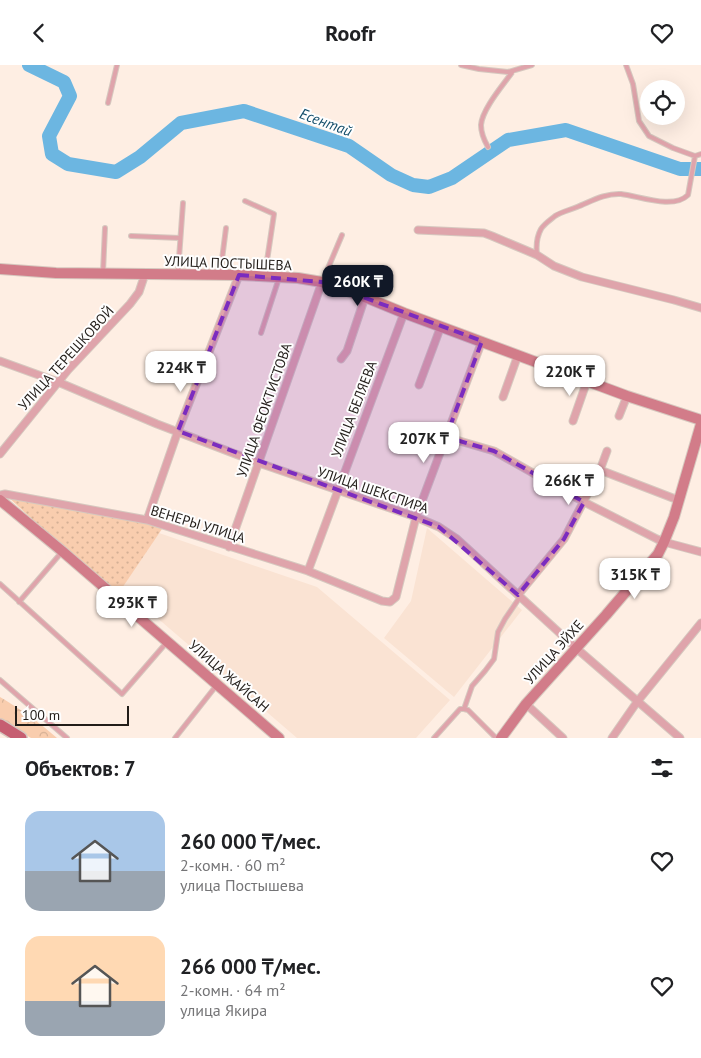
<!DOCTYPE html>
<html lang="ru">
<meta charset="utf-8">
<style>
:root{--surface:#fff;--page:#f6f6f6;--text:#202124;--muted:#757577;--accent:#111827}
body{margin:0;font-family:"PT Sans",sans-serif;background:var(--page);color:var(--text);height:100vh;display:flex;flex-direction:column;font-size:19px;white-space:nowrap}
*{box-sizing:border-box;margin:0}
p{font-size:16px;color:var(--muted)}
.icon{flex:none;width:28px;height:28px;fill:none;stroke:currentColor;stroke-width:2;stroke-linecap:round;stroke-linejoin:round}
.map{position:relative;height:673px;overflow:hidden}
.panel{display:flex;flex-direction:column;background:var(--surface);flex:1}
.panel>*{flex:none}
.controls{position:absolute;left:640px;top:15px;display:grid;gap:10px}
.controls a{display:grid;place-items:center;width:45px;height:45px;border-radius:50%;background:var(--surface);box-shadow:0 5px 20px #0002;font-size:25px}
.scale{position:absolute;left:15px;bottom:12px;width:114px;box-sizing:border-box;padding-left:5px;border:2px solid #221d19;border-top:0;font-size:14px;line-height:18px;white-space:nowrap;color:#221d19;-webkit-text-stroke:4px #fefefe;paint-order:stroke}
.price{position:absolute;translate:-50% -42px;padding:0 11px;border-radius:10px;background:#fff;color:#222;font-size:16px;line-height:32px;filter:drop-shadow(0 1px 2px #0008)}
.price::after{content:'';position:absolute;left:50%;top:30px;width:15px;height:11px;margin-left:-8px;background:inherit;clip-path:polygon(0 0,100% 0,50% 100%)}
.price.selected{background:var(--accent);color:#fff}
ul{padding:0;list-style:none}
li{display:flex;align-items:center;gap:15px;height:125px;padding:0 25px}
li span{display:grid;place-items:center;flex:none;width:140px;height:100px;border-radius:15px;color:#555}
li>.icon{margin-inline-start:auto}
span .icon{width:60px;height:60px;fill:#fffc;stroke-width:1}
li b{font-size:21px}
h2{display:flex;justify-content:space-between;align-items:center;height:60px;padding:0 25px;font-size:21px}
header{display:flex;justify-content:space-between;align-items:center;height:65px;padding:0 25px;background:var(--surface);font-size:22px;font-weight:600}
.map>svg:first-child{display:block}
</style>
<header><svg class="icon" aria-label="back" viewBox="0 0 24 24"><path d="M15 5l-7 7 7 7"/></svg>Roofr<svg class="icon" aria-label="heart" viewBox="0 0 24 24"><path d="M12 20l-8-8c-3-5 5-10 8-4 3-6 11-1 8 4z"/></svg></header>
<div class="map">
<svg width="701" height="673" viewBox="0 0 701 673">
<defs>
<pattern id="forest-crowns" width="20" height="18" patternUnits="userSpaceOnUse" patternTransform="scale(1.25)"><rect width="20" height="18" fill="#f9cdae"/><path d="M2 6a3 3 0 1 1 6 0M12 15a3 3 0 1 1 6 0" fill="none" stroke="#d5b095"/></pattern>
<pattern id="park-dots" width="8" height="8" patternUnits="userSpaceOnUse" patternTransform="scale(1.25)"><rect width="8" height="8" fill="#f9cdae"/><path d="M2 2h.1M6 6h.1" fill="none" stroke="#d5b095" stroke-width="1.8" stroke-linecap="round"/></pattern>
</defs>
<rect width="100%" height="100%" fill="#feeee3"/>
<path fill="#fae3d3" d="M427 463 522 545 454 632 384 573 411 536Z
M159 468 317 522 450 635 416 673H297L120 521Z"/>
<path fill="url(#forest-crowns)" d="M0 632C20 644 39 657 57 673H31L0 654Z"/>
<path fill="url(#park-dots)" d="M5 429 164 461 116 532Z"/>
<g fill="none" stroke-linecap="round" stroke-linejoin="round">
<path stroke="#6cb6e1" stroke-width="14" d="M29 0 64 17 70 31 49 71 52 89 68 99 116 107 140 92 181 58 244 46 349 81 391 110 413 120 429 122 452 113 508 75 566 65 680 104H701"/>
<g stroke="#d6c8bf" stroke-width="6">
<path id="lane" d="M461 0 479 4 508 7 532 0
M626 0 633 19 639 56 649 71 673 83 695 91 701 89
M108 38 117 0
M488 82C484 75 481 68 481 60 482 44 504 19 513 6
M245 136 274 149 265 209
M131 171 180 173
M537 190C536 181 536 173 541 164 544 159 550 155 555 151 561 147 570 145 577 142 590 137 605 128 621 129 639 131 673 145 688 130L695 91
M103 207 105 163
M178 207 183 138
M220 210 226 163
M323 215 342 170
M261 268 279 213
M0 519 122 629 167 577
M19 537 61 488
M0 615 67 673
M464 644 472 621 485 606 494 594 498 567 505 554 520 532
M175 673 216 621
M434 673 460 644H464L468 645 496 673"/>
</g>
<g stroke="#d6c8bf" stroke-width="9">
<path id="street" d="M418 165 484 168 492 171 537 190 554 201 582 212 674 235 701 243
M341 294 347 286 365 232
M0 296 58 317 157 359 259 398 416 452 439 462 457 474 576 583 680 673
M419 320 441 261
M503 332 518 290
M619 351 627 331
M573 356 587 316
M446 372 494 386 584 437 657 474 664 477 701 487
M0 389 68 305 130 239 139 227 145 209
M600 405 607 386
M0 430 5 429 147 455 308 506 382 536 390 537 396 532 416 452 482 276
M147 455 178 366 239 210
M229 482 322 217
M308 506 404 248
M518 530 564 474 600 405 678 435
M526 639 563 673
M612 673 637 637 701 558"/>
</g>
<g stroke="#d6c8bf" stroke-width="12">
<path id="secondary" d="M0 204 56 208 239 210 298 213 322 217 365 232 404 248 627 331 701 355
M0 435 62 486 279 673
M501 673 526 639 606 550 658 489 664 477 674 452 701 359"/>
</g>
<g stroke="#d6c8bf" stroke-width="14">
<path id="primary" d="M0 660 21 673"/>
</g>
<use href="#lane" stroke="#dfa4ab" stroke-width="4"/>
<use href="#street" stroke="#dfa4ab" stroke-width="7"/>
<use href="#secondary" stroke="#d27c89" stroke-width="10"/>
<use href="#primary" stroke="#c65e71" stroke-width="11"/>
</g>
<path fill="#7b2cbf" fill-opacity="0.2" stroke="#7b2cbf" stroke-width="4" stroke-dasharray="10 6" stroke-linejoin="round" d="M239 210 322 217 482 276 446 372 494 386 584 437 564 474 518 530 439 462 178 366Z"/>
<g text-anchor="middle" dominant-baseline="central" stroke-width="4" stroke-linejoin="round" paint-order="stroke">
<g font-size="14" fill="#221d19" stroke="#fefefe">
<text transform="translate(228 198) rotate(2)">УЛИЦА ПОСТЫШЕВА</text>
<text transform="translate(66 293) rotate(-48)">УЛИЦА ТЕРЕШКОВОЙ</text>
<text transform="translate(354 344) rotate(-69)">УЛИЦА БЕЛЯЕВА</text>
<text transform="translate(264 345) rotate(-71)">УЛИЦА ФЕОКТИСТОВА</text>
<text transform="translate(373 425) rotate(19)">УЛИЦА ШЕКСПИРА</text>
<text transform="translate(198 459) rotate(17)">ВЕНЕРЫ УЛИЦА</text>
<text transform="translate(554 587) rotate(-48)">УЛИЦА ЭЙХЕ</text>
<text transform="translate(229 611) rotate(41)">УЛИЦА ЖАЙСАН</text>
</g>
<g font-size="15" font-style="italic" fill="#114c69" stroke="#fefefe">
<text transform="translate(326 57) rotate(20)">Есентай</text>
</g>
</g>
</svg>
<div class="controls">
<a><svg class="icon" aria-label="locate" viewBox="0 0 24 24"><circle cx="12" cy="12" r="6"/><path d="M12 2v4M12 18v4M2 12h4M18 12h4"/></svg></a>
</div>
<div class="scale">100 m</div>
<b class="price selected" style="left:358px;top:242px">260K ₸</b>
<b class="price" style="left:181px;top:328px">224K ₸</b>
<b class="price" style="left:570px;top:332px">220K ₸</b>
<b class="price" style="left:424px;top:399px">207K ₸</b>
<b class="price" style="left:569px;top:441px">266K ₸</b>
<b class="price" style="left:635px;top:535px">315K ₸</b>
<b class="price" style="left:132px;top:563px">293K ₸</b>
</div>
<section class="panel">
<h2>Объектов: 7<svg class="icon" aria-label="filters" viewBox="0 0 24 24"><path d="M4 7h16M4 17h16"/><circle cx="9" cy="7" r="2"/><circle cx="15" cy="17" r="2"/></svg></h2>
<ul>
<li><span style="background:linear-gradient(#a9c7e8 60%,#9aa5b1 0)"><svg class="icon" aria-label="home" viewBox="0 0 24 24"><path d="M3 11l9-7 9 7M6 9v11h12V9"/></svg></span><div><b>260 000 ₸/мес.</b><p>2-комн. · 60 m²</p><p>улица Постышева</p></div><svg class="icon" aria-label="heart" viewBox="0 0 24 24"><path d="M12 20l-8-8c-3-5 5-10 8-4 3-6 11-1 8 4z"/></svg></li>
<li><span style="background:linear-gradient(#ffd9b3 65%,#9aa5b1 0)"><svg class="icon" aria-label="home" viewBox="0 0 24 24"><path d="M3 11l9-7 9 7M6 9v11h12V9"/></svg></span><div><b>266 000 ₸/мес.</b><p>2-комн. · 64 m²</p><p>улица Якира</p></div><svg class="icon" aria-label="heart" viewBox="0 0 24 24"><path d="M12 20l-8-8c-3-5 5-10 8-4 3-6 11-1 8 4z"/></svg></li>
</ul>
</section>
